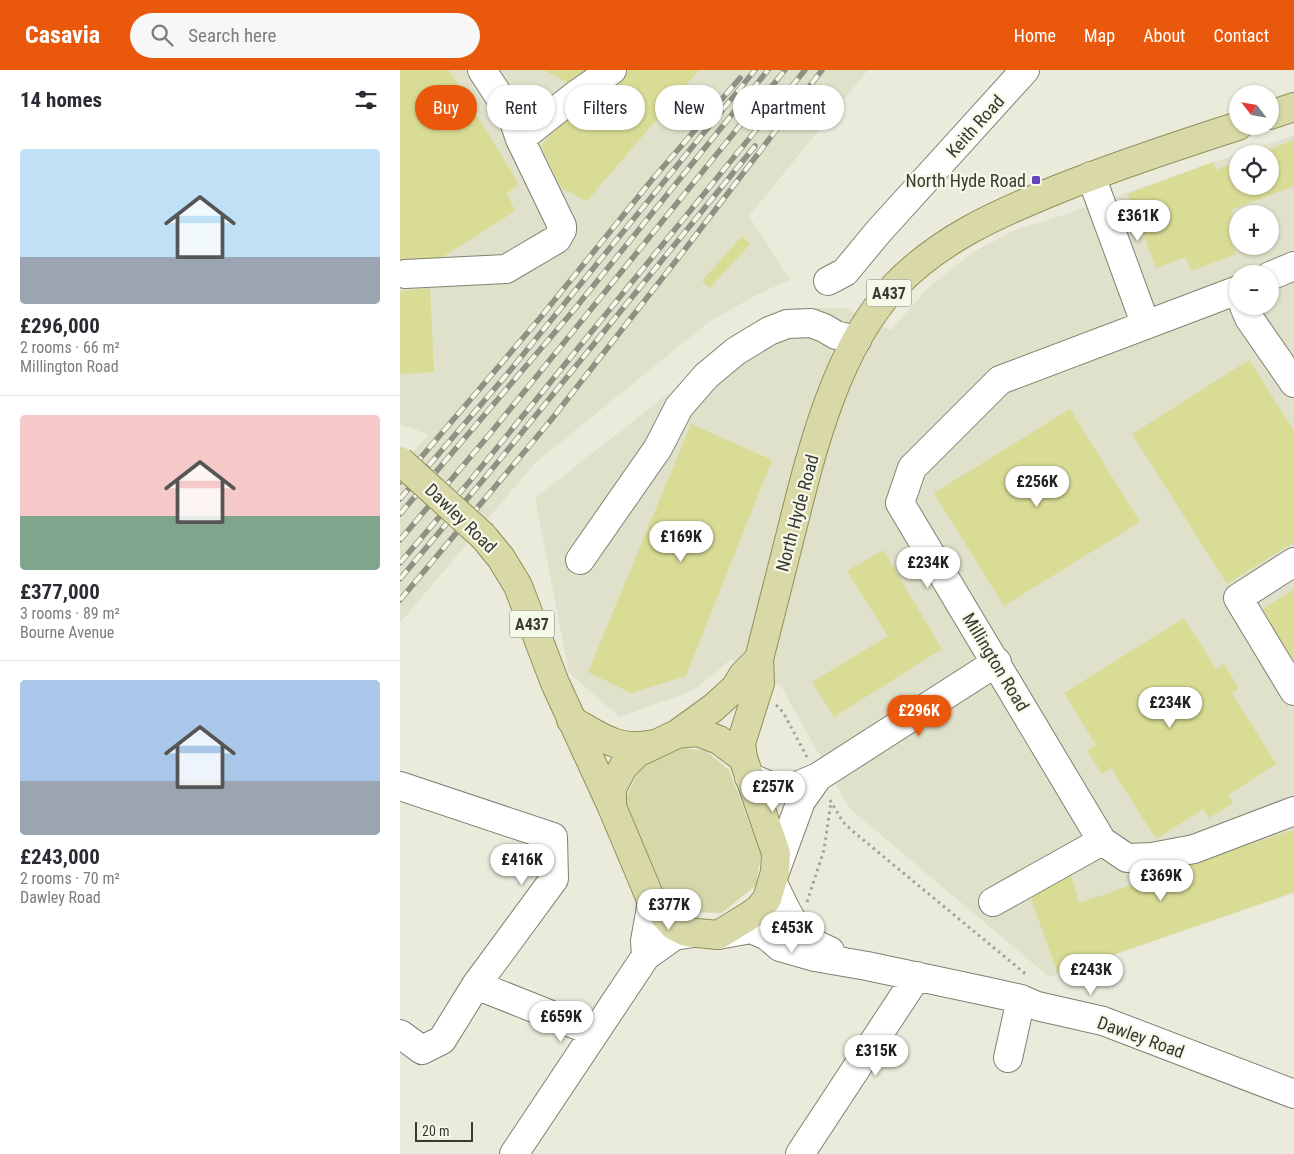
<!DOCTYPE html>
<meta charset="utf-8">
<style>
:root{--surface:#fff;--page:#f7f7f7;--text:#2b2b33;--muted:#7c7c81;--line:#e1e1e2;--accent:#ea580c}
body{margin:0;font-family:"Roboto Condensed",sans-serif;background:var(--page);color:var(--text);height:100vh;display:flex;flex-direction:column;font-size:19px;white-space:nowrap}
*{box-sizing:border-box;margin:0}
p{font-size:16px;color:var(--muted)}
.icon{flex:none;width:28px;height:28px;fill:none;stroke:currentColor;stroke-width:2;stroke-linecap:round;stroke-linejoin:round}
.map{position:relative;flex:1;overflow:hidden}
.details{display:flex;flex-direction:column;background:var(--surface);width:400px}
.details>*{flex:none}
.banner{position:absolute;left:15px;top:15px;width:475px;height:45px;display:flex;gap:10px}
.needle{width:32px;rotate:301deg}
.controls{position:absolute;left:829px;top:15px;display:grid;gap:10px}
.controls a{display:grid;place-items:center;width:50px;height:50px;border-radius:50%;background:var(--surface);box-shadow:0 1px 4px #0004;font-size:25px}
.scale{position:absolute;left:15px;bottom:12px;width:58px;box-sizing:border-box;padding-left:5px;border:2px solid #393a33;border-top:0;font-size:14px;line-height:18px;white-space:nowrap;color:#393a33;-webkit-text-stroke:4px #f7f9e8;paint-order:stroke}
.price{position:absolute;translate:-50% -42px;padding:0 11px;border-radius:18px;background:#fff;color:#222;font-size:16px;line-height:32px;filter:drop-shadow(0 1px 2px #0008)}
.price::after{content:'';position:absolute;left:50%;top:30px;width:15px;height:11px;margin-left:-8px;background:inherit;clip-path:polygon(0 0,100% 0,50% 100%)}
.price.current{background:var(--accent);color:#fff}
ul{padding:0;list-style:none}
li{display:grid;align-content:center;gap:10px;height:265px;padding:0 20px}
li+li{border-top:1px solid var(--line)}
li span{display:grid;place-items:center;height:155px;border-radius:5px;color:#555}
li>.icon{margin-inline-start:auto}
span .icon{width:90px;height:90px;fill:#fffc;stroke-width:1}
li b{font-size:21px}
h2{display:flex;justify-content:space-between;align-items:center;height:60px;padding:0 20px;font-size:21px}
.chip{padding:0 18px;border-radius:22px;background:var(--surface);box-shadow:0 1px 4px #0004;font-size:18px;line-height:45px}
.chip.current{background:var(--accent);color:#fff}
header{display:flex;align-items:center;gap:30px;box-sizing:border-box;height:70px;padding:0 25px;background:var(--accent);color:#fff}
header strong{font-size:24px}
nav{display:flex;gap:28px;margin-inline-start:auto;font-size:18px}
.search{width:350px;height:45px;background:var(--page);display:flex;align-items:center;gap:12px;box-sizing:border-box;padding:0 18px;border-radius:28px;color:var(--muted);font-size:19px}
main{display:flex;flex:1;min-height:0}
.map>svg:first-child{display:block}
</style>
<header>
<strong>Casavia</strong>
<div class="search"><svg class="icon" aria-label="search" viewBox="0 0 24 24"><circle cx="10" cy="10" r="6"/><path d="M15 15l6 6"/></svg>Search here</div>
<nav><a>Home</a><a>Map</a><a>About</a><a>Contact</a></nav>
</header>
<main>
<section class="details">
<h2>14 homes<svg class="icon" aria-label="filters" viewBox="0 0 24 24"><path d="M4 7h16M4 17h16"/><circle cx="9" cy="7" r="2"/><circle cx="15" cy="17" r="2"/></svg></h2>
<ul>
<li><span style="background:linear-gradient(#bfe0f5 70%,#9aa5b1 0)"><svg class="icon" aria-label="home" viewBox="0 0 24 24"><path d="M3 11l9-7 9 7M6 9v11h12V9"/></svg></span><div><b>£296,000</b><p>2 rooms · 66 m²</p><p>Millington Road</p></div></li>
<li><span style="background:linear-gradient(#f6c9c9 65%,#7fa58c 0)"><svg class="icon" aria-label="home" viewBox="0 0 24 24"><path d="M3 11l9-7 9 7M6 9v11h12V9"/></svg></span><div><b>£377,000</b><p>3 rooms · 89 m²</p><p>Bourne Avenue</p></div></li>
<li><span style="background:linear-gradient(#a9c7e8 65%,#9aa5b1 0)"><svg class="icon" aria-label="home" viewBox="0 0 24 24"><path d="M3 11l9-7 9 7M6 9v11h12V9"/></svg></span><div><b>£243,000</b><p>2 rooms · 70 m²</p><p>Dawley Road</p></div></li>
</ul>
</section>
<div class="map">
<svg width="894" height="1084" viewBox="0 0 894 1084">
<rect width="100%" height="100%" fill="#eaebdb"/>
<path fill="#e0e1ca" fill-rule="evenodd" d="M0 0H468L349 146 390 210 360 223 309 252 135 393 0 553V395L29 365 0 354Z
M894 65V823L649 907 449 738 381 616 331 589 294 620 220 647 169 603 135 428 345 264 397 238H444L491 260 528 218 573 182 615 160 657 147 837 84 838 116H870V84H839ZM838 144H870V176H838ZM838 204H870V236H838Z"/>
<path fill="#d6d8aa" d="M270 678 305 680 329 700 361 784 356 815 322 843 288 842 260 824 224 738 228 723 238 701Z"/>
<path fill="#d9dc95" d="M0 0H49L119 114 107 123 115 141 25 198 0 199Z
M144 0H191L179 19Z
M201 0H219L226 4 229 0H299L187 131 161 118 141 76Z
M894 70V116L831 140 838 158V167L830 170 836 184 791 201 786 187 756 198 728 124 813 92 816 100 838 91V116H870V84H858Z
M342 166 350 174 310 218 302 211Z
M30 218 34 302 0 304V221Z
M849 290 894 361V472L827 514 732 364Z
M670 339 740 452 604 536 534 423Z
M291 354 372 390 286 606 231 623 188 602Z
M483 480 542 579 434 647 412 612 488 566 447 501Z
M894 519V593L861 540Z
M784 548 816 599 824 594 839 618 832 623 876 694 828 725 833 733 809 748 803 739 756 769 711 698 702 704 687 680 696 675 664 623Z
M892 760 894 765V822L658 904 628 820 670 802 679 833Z"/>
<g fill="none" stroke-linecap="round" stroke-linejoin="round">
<g stroke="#818173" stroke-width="30">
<path id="minor" d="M120 69 177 24 212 0
M691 106 745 253
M5 204 106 199 157 169 162 160V156L120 69 112 46 82 0
M870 206 894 196
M428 211 445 202 479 161 625 0
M838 220 600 310 512 398 500 433 702 771 727 788 752 787 794 779 894 741
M844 236 849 248 894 313
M180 490 258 378 279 337 306 306 336 281 369 261 387 254 411 253 424 258 436 265 457 270
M894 492 838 528 894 621
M349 707 373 717 392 718 418 707 597 592
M0 716 153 767 154 809 76 915 42 970 22 980 0 964
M375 802 401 731 418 707
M373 813C389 845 394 867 430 881
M593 832 702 771
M318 865 351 859 367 866 380 877 415 887 467 896 585 921 621 929 637 936 703 951 894 1024
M246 886 245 871 252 832
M76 915 194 962
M608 988 621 929
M114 1084 246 886 274 866 293 863
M400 1084 517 906"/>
</g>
<g stroke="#8f9159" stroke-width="30">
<path id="major" d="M870 45 894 37
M83 466 101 488 118 516 155 613 212 737 252 832 274 856 286 862 318 865 349 846 359 839 367 829 375 802 376 783 343 688 319 670 298 662 277 664 237 683 223 697 212 718V737
M171 650C201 667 218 682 255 674
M277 664 313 638 335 618 343 605 359 589
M343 688 341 673 360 613 359 589C370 546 381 503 392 459 412 379 437 277 495 216 540 169 597 144 656 120 715 96 776 76 838 56"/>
</g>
<path stroke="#a2a397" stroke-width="3" stroke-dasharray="2.5 4" stroke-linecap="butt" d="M376 635 383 642 407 687
M430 730 443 752 455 763 628 906
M407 832 424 780 431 732"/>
<use href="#minor" stroke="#fff" stroke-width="28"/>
<use href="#major" stroke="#d8d9a7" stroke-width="28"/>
<g stroke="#909185" stroke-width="5.5">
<path id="rail" d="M0 412 140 248 251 111 340 8
M0 429 108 303 355 0
M0 444 173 241 368 0
M0 470 89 365 385 0
M0 493 69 412 405 0
M0 509 93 398 355 76
M0 530 151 350 286 178 422 0"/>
</g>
<use href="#rail" stroke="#f7f9e8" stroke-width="4" stroke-dasharray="11" stroke-linecap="butt"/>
<g stroke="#8f9159" stroke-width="30" stroke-linecap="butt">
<path id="major-bridge" d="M0 391 83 466"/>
</g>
<use href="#major-bridge" stroke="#d8d9a7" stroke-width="28"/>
</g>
<rect fill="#6446be" stroke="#f7f9e8" stroke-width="2" x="631" y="105" width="10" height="10" rx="2.5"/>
<g text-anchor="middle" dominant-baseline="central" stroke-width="4.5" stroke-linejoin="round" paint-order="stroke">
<g fill="#f7f9e8" stroke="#727369" stroke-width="1">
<rect x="466.5" y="209.5" width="45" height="27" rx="4"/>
<rect x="109.5" y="540.5" width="45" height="27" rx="4"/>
</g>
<g font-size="16" font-weight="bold" fill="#393a33">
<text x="489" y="223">A437</text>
<text x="132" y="554">A437</text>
</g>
<g font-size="18" fill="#393a33" stroke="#f7f9e8">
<text transform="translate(575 56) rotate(-48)">Keith Road</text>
<text transform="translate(397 443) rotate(-75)">North Hyde Road</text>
<text transform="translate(61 448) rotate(44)">Dawley Road</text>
<text transform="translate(596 592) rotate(59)">Millington Road</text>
<text transform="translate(741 967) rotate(20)">Dawley Road</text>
</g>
<g font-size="18" fill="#393a33" stroke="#f7f9e8" text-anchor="end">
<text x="626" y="110">North Hyde Road</text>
</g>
</g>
</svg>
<div class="controls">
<a><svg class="needle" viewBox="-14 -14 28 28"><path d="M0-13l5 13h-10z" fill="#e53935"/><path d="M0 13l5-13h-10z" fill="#7c7c81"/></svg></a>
<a><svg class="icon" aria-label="locate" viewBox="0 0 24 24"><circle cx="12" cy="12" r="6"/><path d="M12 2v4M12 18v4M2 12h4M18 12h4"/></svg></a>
<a>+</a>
<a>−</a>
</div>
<div class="scale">20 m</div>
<b class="price" style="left:738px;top:172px">£361K</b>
<b class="price" style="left:637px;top:438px">£256K</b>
<b class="price" style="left:281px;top:493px">£169K</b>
<b class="price" style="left:528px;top:519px">£234K</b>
<b class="price" style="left:770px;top:659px">£234K</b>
<b class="price current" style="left:519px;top:667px">£296K</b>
<b class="price" style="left:373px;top:743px">£257K</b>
<b class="price" style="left:122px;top:816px">£416K</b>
<b class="price" style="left:761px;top:832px">£369K</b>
<b class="price" style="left:269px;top:861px">£377K</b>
<b class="price" style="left:392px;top:884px">£453K</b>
<b class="price" style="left:691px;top:926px">£243K</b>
<b class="price" style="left:161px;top:973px">£659K</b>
<b class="price" style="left:476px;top:1007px">£315K</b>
<div class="banner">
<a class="chip current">Buy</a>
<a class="chip">Rent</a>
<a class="chip">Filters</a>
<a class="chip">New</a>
<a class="chip">Apartment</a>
</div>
</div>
</main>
